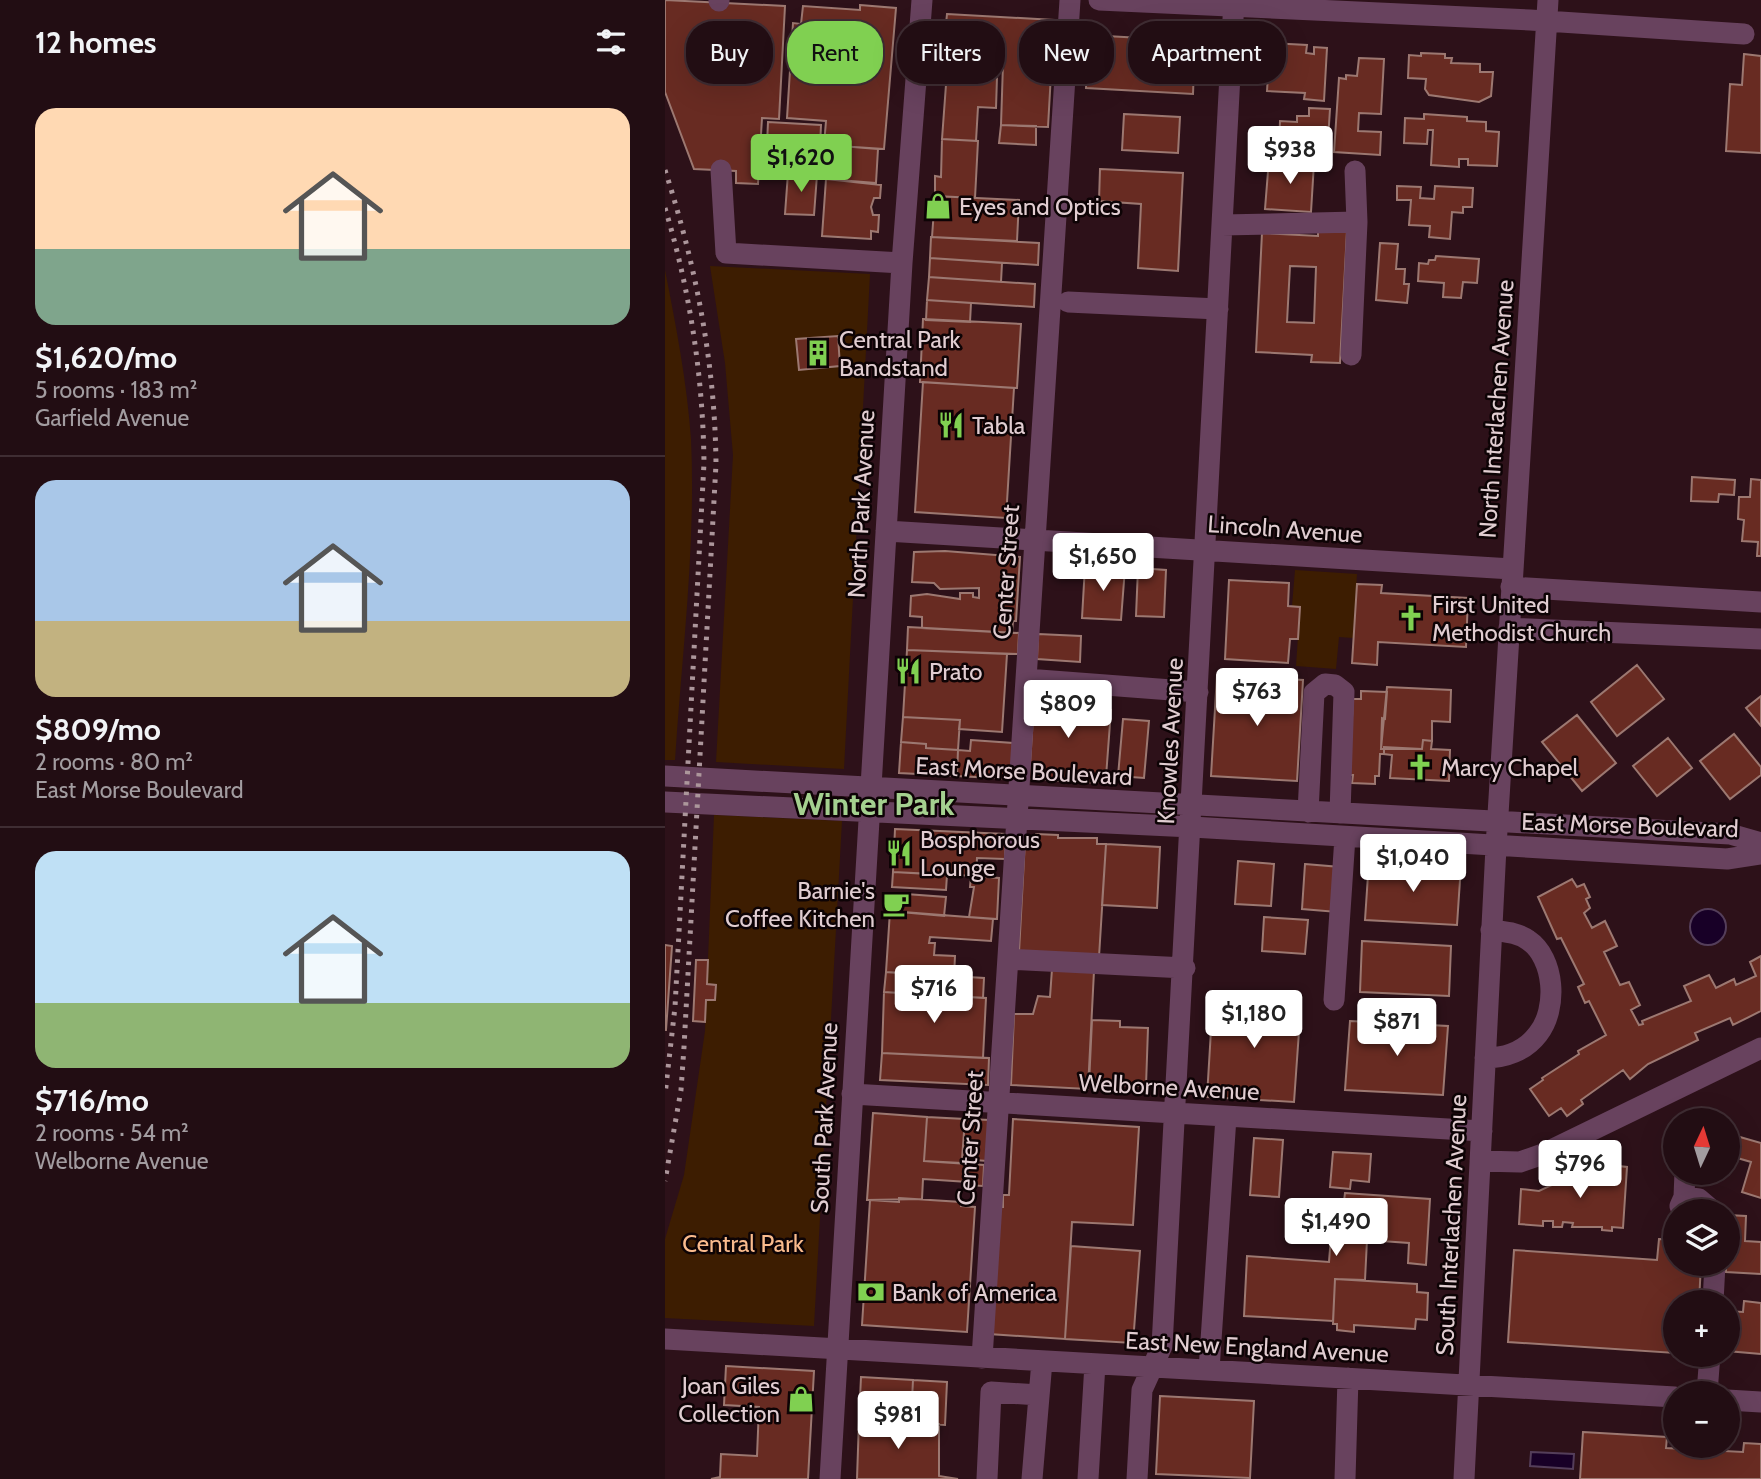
<!DOCTYPE html>
<meta charset="utf-8">
<style>
:root{--surface:#220d13;--page:#2a161c;--text:#f1f3f6;--muted:#a29ca0;--line:#3f2d33;--accent:#80d051}
body{margin:0;font-family:Cabin,sans-serif;background:var(--page);color:var(--text);height:100vh;display:flex;flex-direction:column;font-size:26px;white-space:nowrap}
*{box-sizing:border-box;margin:0}
p{font-size:23px;color:var(--muted)}
.icon{flex:none;width:38px;height:38px;fill:none;stroke:currentColor;stroke-width:2;stroke-linecap:round;stroke-linejoin:round}
.map{position:relative;flex:1;overflow:hidden}
.sheet{display:flex;flex-direction:column;background:var(--surface);width:665px}
.sheet>*{flex:none}
.top-card{position:absolute;left:21px;top:21px;width:665px;height:63px;display:flex;gap:14px}
.needle{width:46px;rotate:4deg}
.buttons{position:absolute;left:998px;top:1108px;display:grid;gap:14px}
.buttons a{display:grid;place-items:center;width:77px;height:77px;border-radius:50%;background:var(--surface);box-shadow:0 7px 28px #0002,0 0 0 2px var(--line);font-size:35px}
.price{position:absolute;translate:-50% -60px;padding:0 16px;border-radius:7px;background:#fff;color:#222;font-size:23px;line-height:46px;filter:drop-shadow(0 2px 4px #0008)}
.price::after{content:'';position:absolute;left:50%;top:42px;width:21px;height:16px;margin-left:-10px;background:inherit;clip-path:polygon(0 0,100% 0,50% 100%)}
.price.active{background:var(--accent);color:#111}
ul{padding:0;list-style:none}
li{display:grid;align-content:center;gap:14px;height:371px;padding:0 35px}
li+li{border-top:2px solid var(--line)}
li span{display:grid;place-items:center;height:217px;border-radius:21px;color:#555}
li>.icon{margin-inline-start:auto}
span .icon{width:126px;height:126px;fill:#fffc;stroke-width:1}
li b{font-size:30px}
h2{display:flex;justify-content:space-between;align-items:center;height:84px;padding:0 35px;font-size:30px}
.chip{padding:0 24px;border-radius:28px;background:var(--surface);box-shadow:0 7px 28px #0002,0 0 0 2px var(--line);font-size:24px;line-height:63px}
.chip.active{background:var(--accent);color:#111}
main{display:flex;flex:1;min-height:0}
.map>svg:first-child{display:block}
</style>
<main>
<section class="sheet">
<h2>12 homes<svg class="icon" aria-label="filters" viewBox="0 0 24 24"><path d="M4 7h16M4 17h16"/><circle cx="9" cy="7" r="2"/><circle cx="15" cy="17" r="2"/></svg></h2>
<ul>
<li><span style="background:linear-gradient(#ffd9b3 65%,#7fa58c 0)"><svg class="icon" aria-label="home" viewBox="0 0 24 24"><path d="M3 11l9-7 9 7M6 9v11h12V9"/></svg></span><div><b>$1,620/mo</b><p>5 rooms · 183 m²</p><p>Garfield Avenue</p></div></li>
<li><span style="background:linear-gradient(#a9c7e8 65%,#c2b280 0)"><svg class="icon" aria-label="home" viewBox="0 0 24 24"><path d="M3 11l9-7 9 7M6 9v11h12V9"/></svg></span><div><b>$809/mo</b><p>2 rooms · 80 m²</p><p>East Morse Boulevard</p></div></li>
<li><span style="background:linear-gradient(#bfe0f5 70%,#8fb573 0)"><svg class="icon" aria-label="home" viewBox="0 0 24 24"><path d="M3 11l9-7 9 7M6 9v11h12V9"/></svg></span><div><b>$716/mo</b><p>2 rooms · 54 m²</p><p>Welborne Avenue</p></div></li>
</ul>
</section>
<div class="map">
<svg width="1096" height="1479" viewBox="0 0 1096 1479">
<rect width="100%" height="100%" fill="#2d1119"/>
<path fill="#3d1d01" d="M45 266 205 274 179 769 51 762 68 455 60 363Z
M0 270C11 326 22 382 26 439 31 545 17 654 10 760H0Z
M630 570 692 574 688 638 674 637 671 669 631 666 635 607 627 606Z
M49 815 177 821 149 1326 0 1318V1239L19 1175 40 1031Z"/>
<path fill="#180027" stroke="#543e5a" stroke-width="2" d="M1025 927a18 18 0 1 1 36 0a18 18 0 1 1-36 0Z
M866 1452 909 1454 908 1469 865 1466Z"/>
<path fill="#682b22" stroke="#9c7871" stroke-width="2" fill-rule="evenodd" d="M0 0 120 6 114 119 97 118 93 184 71 183V171L29 169 0 92Z
M195 5 231 8 219 149 159 145 161 121 122 118 128 23 136 24 138 6 195 10Z
M282 14 389 20 383 127 336 125 338 64 316 62 315 73 282 71 285 34H280Z
M423 35 530 41 528 94 421 88Z
M605 43 642 45 641 53 649 54V47L662 48 659 101 639 99 640 93 602 91Z
M756 53 780 54V58H787L786 63 815 64V72H828L826 96 814 102 764 95 760 89 761 79 743 78 744 55 756 56Z
M1079 54 1096 56V153L1061 151 1065 84 1077 85Z
M694 58 719 59 716 114 694 113 693 131 716 132 715 155 669 152 674 78 681 79V75L692 76Z
M282 71 332 77 331 108 313 107 311 141 277 139Z
M644 108 665 109 663 140H650V149L614 147 615 121 632 122V116H644Z
M459 114 515 117 513 153 457 150Z
M759 114 802 117V121L821 122V131L834 132 832 166 803 165V159H794V167L766 165 768 130H763L762 144 739 143 740 118 759 119Z
M103 122 156 125 155 147 102 144Z
M336 125 371 126V145L334 143Z
M277 139 313 141 310 198 270 196V176L276 177Z
M163 145 213 149 211 183 161 179Z
M604 159 649 163 646 212 600 209Z
M435 169 518 173 513 271 473 268 476 204 434 201Z
M123 173 152 175 149 215 120 214Z
M161 179 216 185 215 198H209L206 207 208 215H214L213 232 206 231V239L157 236Z
M732 186 756 187 755 198 769 199 770 186 808 188 807 207H798V213L787 212 785 239 764 237 765 226 744 225 746 200H732Z
M270 196 354 200 352 241 267 237Z
M653 230 682 231 675 363 646 362 647 355 591 352 597 233 653 236ZM625 266 651 267 649 323 622 322Z
M266 237 374 243 373 265 265 258Z
M715 243 733 244 731 269H740L739 284H744L742 303 711 300Z
M771 256 814 259 812 283 798 282 796 298 778 297 779 283 753 281 754 263 763 264 764 260H770Z
M265 258 337 263 336 282 264 277Z
M264 277 370 284 369 307 262 300Z
M262 300 306 303 305 322 261 320Z
M258 319 356 324 352 388 255 382Z
M173 336 175 366 134 370 131 339Z
M258 382 349 388 341 518 250 512Z
M1027 477 1070 480 1069 495 1054 494 1053 502 1026 501Z
M1086 479 1096 480V556H1092L1093 542 1077 541 1079 520 1073 519 1074 497H1085Z
M280 551 355 557 351 621H348L347 633 257 628V617L245 616 246 596 262 594 295 599V593H308V597L314 598V588L275 589 269 583 247 582 249 552Z
M420 566 460 568 456 620 417 618Z
M473 568 501 570 499 617 471 616Z
M564 580 624 583 623 606 635 607 633 639H625L623 663 560 659Z
M692 584 717 585 716 593 803 598 801 647 713 642 712 665 687 663Z
M243 627 354 633 353 654 242 650Z
M373 634 416 636 415 662 372 659Z
M242 650 342 654 337 732 294 729 295 720 238 717Z
M972 665 999 699 952 736 926 702Z
M552 675 638 680 632 781 546 776Z
M370 687 395 688 394 706 446 710 441 777 432 783 364 779Z
M722 687 786 690 785 722 767 721V741L758 740 757 749H716Z
M696 691 722 692 720 719 717 718 716 749H719V754H715L714 776H710V784L687 783 688 775H684L688 699H696Z
M1096 696V726L1081 708Z
M912 715 951 763 917 791 877 742Z
M238 717 295 720 293 750 261 748V744L236 742Z
M458 719 484 721 479 778 453 776Z
M1069 734 1096 767V775L1065 799 1035 761Z
M1003 738 1027 768 992 796 968 766Z
M306 740 348 743 346 779 292 776 293 750 305 751Z
M758 740 767 741 766 749 785 750 784 781 725 778 727 755 719 754V747L757 749Z
M236 742 261 744V748L293 750 292 776 234 773Z
M230 829 341 834 340 859 312 858 311 876 228 872Z
M371 834 393 835V838H432V844H441L434 957 354 952 360 840H371Z
M441 844 495 847 492 908 437 905Z
M704 860 731 861 730 875 760 877 761 863 796 865 792 925 700 920Z
M573 861 609 864 606 906 570 904Z
M640 864 675 867 672 912 637 909Z
M228 872 282 875 281 890 227 887Z
M306 876 334 878 332 919 304 917 309 887H305Z
M907 879 912 887 919 884 925 897 921 899 925 908 919 913 927 928 940 921 952 946 939 952 955 985 964 982 975 1005 966 1010 974 1025 978 1024 977 1021 1026 1001 1019 986 1044 975 1051 988 1069 979 1071 985 1091 976 1085 962 1096 956V1011L1068 1025 1065 1018 1030 1033 1033 1040 983 1064 965 1079 958 1070 916 1100 918 1104 902 1116 896 1108 884 1116 865 1089 878 1080 877 1078 914 1054 913 1051 941 1035 924 1001 920 1003 913 987 919 984 896 938 892 939 873 897Z
M227 893 281 897 279 916 225 911Z
M225 911 328 919 326 941 265 937 264 943H270L269 955 290 956 289 977 221 972Z
M599 917 643 920 640 954 597 951Z
M697 941 786 946 784 996 695 992Z
M0 945 7 946 1 1030H0Z
M31 960H43L42 984 51 985 50 1000H41L40 1022 28 1021Z
M387 969 429 971 423 1089 346 1085 349 1014H368L373 996 385 997Z
M221 972 319 978 318 998 219 992Z
M219 992 321 998 318 1058 217 1053Z
M548 997 636 1003 629 1102 542 1097Z
M427 1020 455 1021V1027L483 1028 481 1086 424 1084Z
M685 1021 783 1026 778 1095 680 1090Z
M217 1053 324 1058 323 1085 215 1080Z
M208 1113 262 1117 259 1161 319 1165 318 1186 303 1185V1182L258 1179 257 1199 202 1200Z
M262 1117 300 1119 297 1163 259 1161Z
M300 1119 325 1120 322 1161 297 1159Z
M348 1119 474 1127 468 1225 407 1222 400 1339 324 1334 332 1207H338V1195H344Z
M1068 1135 1096 1143V1198L1077 1192 1086 1162 1062 1155Z
M589 1138 618 1140 614 1197 585 1195Z
M668 1152 706 1154 704 1182 686 1180 685 1189 665 1187Z
M927 1163 962 1167 958 1228 947 1227V1231L937 1230V1227H907L908 1223 898 1222 897 1227H888V1221H878V1226L854 1224 856 1189 874 1191 915 1172 914 1169Z
M680 1193 765 1199 761 1265 743 1263 744 1243 702 1240 700 1280 670 1279 668 1321 579 1316 582 1256 664 1262 668 1209H678Z
M234 1198 296 1202V1206L310 1207 302 1332 197 1325 205 1200 234 1202Z
M1062 1215 1081 1216 1080 1241 1096 1242V1274L1061 1272Z
M994 1239 1010 1240V1264H1036L1034 1302H1010V1353L843 1342 849 1250 992 1260Z
M406 1246 475 1251 468 1343 400 1339Z
M670 1279 752 1284V1292L763 1293 762 1320 751 1319 750 1329 689 1325V1332L672 1330V1324H668Z
M1079 1301 1096 1303V1354L1062 1351V1311L1078 1312Z
M61 1366 149 1371 143 1479H46L55 1477 56 1454 92 1456 94 1407 59 1405Z
M196 1377 248 1380 247 1400 195 1398Z
M248 1380 282 1382 280 1425 194 1420 195 1398 247 1400Z
M495 1396 589 1401 585 1478 491 1474Z
M194 1420 274 1424V1476L293 1479H192Z
M918 1432 1002 1437 1001 1448 1078 1452 1079 1443 1096 1444V1479H915Z"/>
<g fill="none" stroke-linecap="round" stroke-linejoin="round">
<path stroke="#68425e" stroke-width="21" d="M434 0 865 20 1079 34
M54 1V0
M56 170 61 253 237 263
M690 171 692 222
M557 225 692 222 686 355
M403 302 553 309
M221 531 847 569
M846 587 1096 602
M844 628 1096 639
M361 679 533 692
M0 776 1065 834 1096 843
M0 802 527 827 1062 859 1096 854
M643 812 649 693 660 684 670 685 679 692 675 813
M343 959 520 968
M669 1000 680 837
M820 1058C840 1058 860 1051 873 1034 893 1009 890 958 863 940 852 932 839 932 826 930
M187 1094 817 1131
M815 1161 855 1162 878 1154 1096 1048
M1019 1197 1034 1199 1048 1211
M1017 1211 1015 1206 1019 1197 1020 1172
M1048 1302 1050 1264
M0 1339 1010 1397
M317 1358 405 0
M544 1370 561 1117
M1042 1393 1045 1354
M1062 1400 1096 1402
M165 1479 237 263 257 0
M322 1479 326 1392 374 1395
M367 1479 377 1361
M423 1479 430 1364
M472 1479 477 1390 497 1346 569 0
M680 1479 683 1378
M799 1479 831 847 883 0"/>
<path stroke="#ac969b" stroke-width="5" stroke-dasharray="3.5 7" stroke-linecap="butt" d="M0 170C31 266 50 363 51 464L19 1047 16 1090 0 1181
M0 208C25 290 38 377 39 463L10 1007 0 1095"/>
</g>
<defs>
<g id="shop-bare" transform="scale(2.1)"><path d="M-5-2.5h2.3a2.7 3.5 0 0 1 5.4 0H5L5.5 6h-11ZM-1.5-2.5h3a1.5 2.3 0 0 0-3 0Z" fill="#80d051" stroke="#0d0305" stroke-width="2.5" paint-order="stroke"/></g>
<g id="building-bare" transform="scale(2.1)"><path d="M-4-6H4V6H1V3H-1V6H-4ZM-2.5-4.3h1.7v1.8h-1.7ZM.8-4.3h1.7v1.8H.8ZM-2.5-1h1.7V.8h-1.7ZM.8-1h1.7V.8H.8Z" fill="#80d051" stroke="#0d0305" stroke-width="2.5" paint-order="stroke"/></g>
<g id="restaurant-bare" transform="scale(2.1)"><path d="M-5-6h1v4h1v-4h1v4h1v-4h1v5L-1.5 .5V6h-2V.5L-5-1ZM5-6V6H3V1.5H1.5Q1.5-4 5-6Z" fill="#80d051" stroke="#0d0305" stroke-width="2.5" paint-order="stroke"/></g>
<g id="church-bare" transform="scale(2.1)"><path d="M-1.2-6h2.4v3.5h3.3v2.4h-3.3V6h-2.4V-.1h-3.3v-2.4h3.3Z" fill="#80d051" stroke="#0d0305" stroke-width="2.5" paint-order="stroke"/></g>
<g id="cafe-bare" transform="scale(2.1)"><path d="M-5.5-4.5H6V0H3Q3 3.5 0 3.5H-2.5Q-5.5 3.5-5.5 0ZM3-3.2v2h1.7v-2ZM-6 4.5H4V6H-6Z" fill="#80d051" stroke="#0d0305" stroke-width="2.5" paint-order="stroke"/></g>
<g id="bank-bare" transform="scale(2.1)"><path d="M-6-4H6V4H-6ZM0-2.3a2.3 2.3 0 1 0 0 4.6a2.3 2.3 0 1 0 0-4.6Z" fill="#80d051" stroke="#0d0305" stroke-width="2.5" paint-order="stroke"/></g>
</defs>
<g fill-rule="evenodd">
<use href="#shop-bare" x="273" y="206"/>
<use href="#building-bare" x="153" y="353"/>
<use href="#restaurant-bare" x="286" y="425"/>
<use href="#church-bare" x="746" y="618"/>
<use href="#restaurant-bare" x="243" y="671"/>
<use href="#church-bare" x="755" y="767"/>
<use href="#restaurant-bare" x="234" y="853"/>
<use href="#cafe-bare" x="231" y="904"/>
<use href="#bank-bare" x="206" y="1292"/>
<use href="#shop-bare" x="136" y="1399"/>
</g>
<g text-anchor="middle" dominant-baseline="central" stroke-width="5" stroke-linejoin="round" paint-order="stroke">
<g font-size="24" fill="#e1cdd1" stroke="#0d0305" text-anchor="start">
<text x="294" y="206">Eyes and Optics</text>
<text x="174" y="339">Central Park<tspan x="174" dy="28">Bandstand</tspan></text>
<text x="307" y="425">Tabla</text>
<text x="767" y="604">First United<tspan x="767" dy="28">Methodist Church</tspan></text>
<text x="264" y="671">Prato</text>
<text x="776" y="767">Marcy Chapel</text>
<text x="255" y="839">Bosphorous<tspan x="255" dy="28">Lounge</tspan></text>
<text x="210" y="890" text-anchor="end">Barnie's<tspan x="210" dy="28">Coffee Kitchen</tspan></text>
<text x="227" y="1292">Bank of America</text>
<text x="115" y="1385" text-anchor="end">Joan Giles<tspan x="115" dy="28">Collection</tspan></text>
</g>
<g font-size="24" fill="#e1cdd1" stroke="#0d0305">
<text transform="translate(831 409) rotate(-86)">North Interlachen Avenue</text>
<text transform="translate(196 504) rotate(-87)">North Park Avenue</text>
<text transform="translate(620 529) rotate(4)">Lincoln Avenue</text>
<text transform="translate(341 572) rotate(-86)">Center Street</text>
<text transform="translate(505 741) rotate(-87)">Knowles Avenue</text>
<text transform="translate(359 771) rotate(3)">East Morse Boulevard</text>
<text transform="translate(965 825) rotate(2)">East Morse Boulevard</text>
<text transform="translate(504 1087) rotate(3)">Welborne Avenue</text>
<text transform="translate(159 1118) rotate(-87)">South Park Avenue</text>
<text transform="translate(305 1138) rotate(-86)">Center Street</text>
<text transform="translate(786 1225) rotate(-87)">South Interlachen Avenue</text>
<text transform="translate(592 1347) rotate(3)">East New England Avenue</text>
</g>
<g font-size="24" fill="#fabb8d" stroke="#0d0305">
<text x="78" y="1243">Central Park</text>
</g>
<g font-size="32" font-weight="bold" fill="#a4d08f" stroke="#0d0305">
<text x="209" y="803">Winter Park</text>
</g>
</g>
</svg>
<div class="buttons">
<a><svg class="needle" viewBox="-14 -14 28 28"><path d="M0-13l5 13h-10z" fill="#e53935"/><path d="M0 13l5-13h-10z" fill="#a29ca0"/></svg></a>
<a><svg class="icon" aria-label="layers" viewBox="0 0 24 24"><path d="M12 4l9 5-9 5-9-5zM3 14l9 5 9-5"/></svg></a>
<a>+</a>
<a>−</a>
</div>
<b class="price" style="left:625px;top:186px">$938</b>
<b class="price active" style="left:136px;top:194px">$1,620</b>
<b class="price" style="left:438px;top:593px">$1,650</b>
<b class="price" style="left:592px;top:728px">$763</b>
<b class="price" style="left:403px;top:740px">$809</b>
<b class="price" style="left:748px;top:894px">$1,040</b>
<b class="price" style="left:269px;top:1025px">$716</b>
<b class="price" style="left:589px;top:1050px">$1,180</b>
<b class="price" style="left:732px;top:1058px">$871</b>
<b class="price" style="left:915px;top:1200px">$796</b>
<b class="price" style="left:671px;top:1258px">$1,490</b>
<b class="price" style="left:233px;top:1451px">$981</b>
<div class="top-card">
<a class="chip">Buy</a>
<a class="chip active">Rent</a>
<a class="chip">Filters</a>
<a class="chip">New</a>
<a class="chip">Apartment</a>
</div>
</div>
</main>
